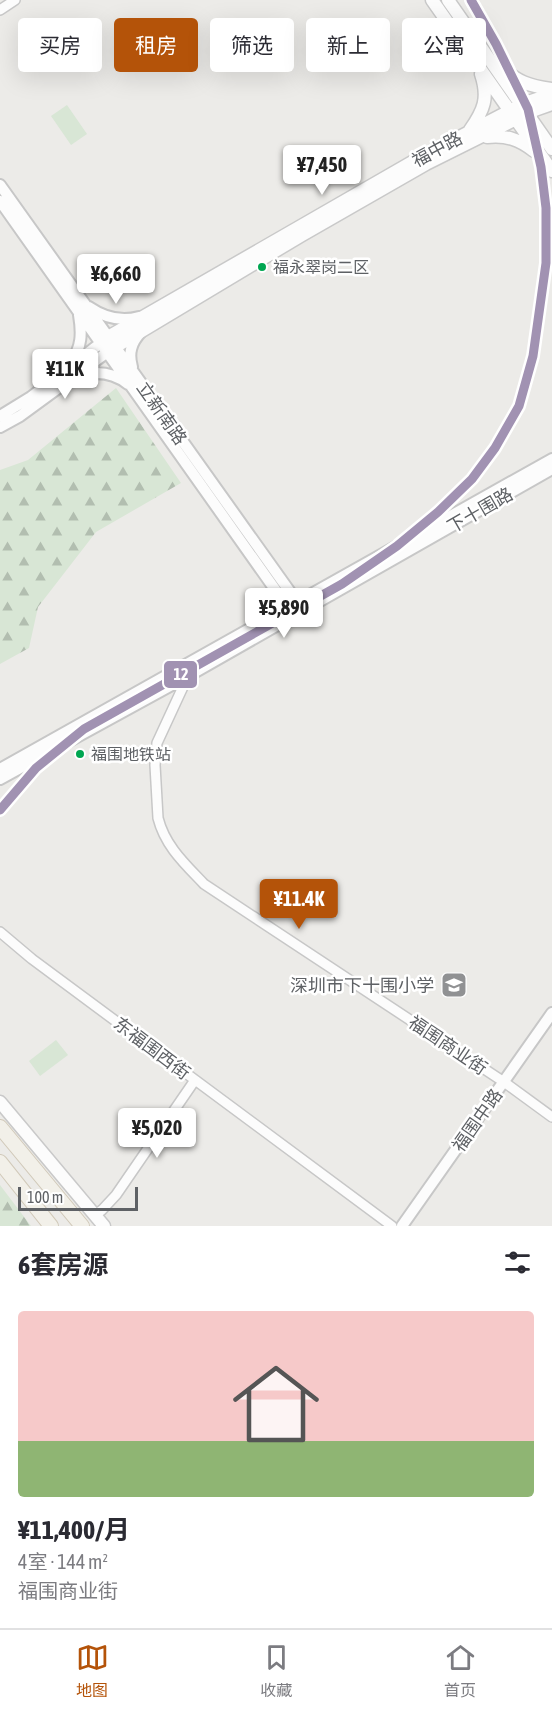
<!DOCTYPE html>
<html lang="zh">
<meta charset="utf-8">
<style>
:root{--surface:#fff;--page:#f2f2f3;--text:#2b2b33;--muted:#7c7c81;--line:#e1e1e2;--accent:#b45309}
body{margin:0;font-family:"Asap Condensed","Noto Sans SC",sans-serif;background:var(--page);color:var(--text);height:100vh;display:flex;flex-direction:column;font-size:22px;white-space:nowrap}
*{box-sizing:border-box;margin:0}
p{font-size:20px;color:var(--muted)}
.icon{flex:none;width:33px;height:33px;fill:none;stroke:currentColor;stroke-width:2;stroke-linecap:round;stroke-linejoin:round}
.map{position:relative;height:1226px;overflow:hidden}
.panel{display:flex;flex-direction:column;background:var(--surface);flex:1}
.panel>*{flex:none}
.guide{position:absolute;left:18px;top:18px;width:516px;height:54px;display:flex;gap:12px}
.scale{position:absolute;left:18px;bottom:15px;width:120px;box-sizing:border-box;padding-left:6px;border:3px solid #5e6165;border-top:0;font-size:16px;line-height:21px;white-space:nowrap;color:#5e6165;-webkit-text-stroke:4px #fff;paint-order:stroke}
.price{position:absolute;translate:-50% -51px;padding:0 14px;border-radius:6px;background:#fff;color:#222;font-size:20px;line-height:39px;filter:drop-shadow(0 2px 3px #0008)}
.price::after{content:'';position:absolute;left:50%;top:36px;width:18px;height:14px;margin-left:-9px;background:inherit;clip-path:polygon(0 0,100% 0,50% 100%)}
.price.on{background:var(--accent);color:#fff}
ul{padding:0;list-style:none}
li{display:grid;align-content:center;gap:12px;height:318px;padding:0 18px}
li span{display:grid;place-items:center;height:186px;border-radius:6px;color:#555}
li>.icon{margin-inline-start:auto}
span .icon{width:108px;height:108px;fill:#fffc;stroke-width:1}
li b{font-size:26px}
h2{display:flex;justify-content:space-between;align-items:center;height:72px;padding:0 18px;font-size:26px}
.pill{padding:0 21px;border-radius:6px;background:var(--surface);box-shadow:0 6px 24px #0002;font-size:21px;line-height:54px}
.pill.on{background:var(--accent);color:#fff}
.menu{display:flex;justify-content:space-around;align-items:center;height:84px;border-top:2px solid var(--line);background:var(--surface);font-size:16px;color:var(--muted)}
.menu a{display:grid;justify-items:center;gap:3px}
.menu .on{color:var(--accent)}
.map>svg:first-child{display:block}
</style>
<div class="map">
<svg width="552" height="1226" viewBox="0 0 552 1226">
<defs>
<pattern id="forest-firs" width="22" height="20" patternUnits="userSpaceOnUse" patternTransform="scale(1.5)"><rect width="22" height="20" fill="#d8e6d5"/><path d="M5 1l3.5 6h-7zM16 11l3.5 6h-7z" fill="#b2beb0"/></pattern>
</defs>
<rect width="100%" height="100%" fill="#ecebe8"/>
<path fill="url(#forest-firs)" d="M116 388 181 483 96 532 38 607 29 648 0 664V470L28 460Z
M0 1185 31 1226H0Z"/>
<path fill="#d8e6d5" d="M67 105 87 134 71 145 51 116Z
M56 1040 68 1055 40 1076 29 1061Z"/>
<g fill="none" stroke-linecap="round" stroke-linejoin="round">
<g stroke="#c7c7c7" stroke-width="12">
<path id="minor" d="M0 10 15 0
M188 676 157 743 155 765 158 818C165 846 185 864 204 884L504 1082 552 1117
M0 932 32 959 392 1226
M95 1215 102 1210 116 1195 195 1080"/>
</g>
<g stroke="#c7c7c7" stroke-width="14">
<path id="tertiary" d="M0 185 300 606
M0 201 291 612
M89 307C105 318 121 322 139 317
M71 362C82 347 82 333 79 315
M132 367C128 353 131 343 141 332
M81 375C98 371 114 373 128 384
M0 416 31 397 106 339
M0 427 20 416 113 348
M0 769 552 459
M0 779 188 676 552 469
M402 1226 552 1013"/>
</g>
<g stroke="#c9c9c9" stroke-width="15">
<path id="secondary" d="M432 0 552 171
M448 0 552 149
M500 66C518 82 528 86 552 89
M470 130C484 110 489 98 481 74
M487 137C506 135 519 139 534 151
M108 337 421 157 525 103 552 94
M115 347 302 235 426 164 532 111 552 104
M0 1102 104 1226"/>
</g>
<g stroke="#d1c9b9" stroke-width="16">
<path id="primary" d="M0 1127 82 1226
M0 1162 51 1226"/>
</g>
<use href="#minor" stroke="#fcfcfc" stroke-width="9"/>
<use href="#tertiary" stroke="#fcfcfc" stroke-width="10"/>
<use href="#secondary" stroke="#fcfcfc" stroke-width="12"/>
<use href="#primary" stroke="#f2f0e9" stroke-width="14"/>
<g stroke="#fff" stroke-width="14">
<path id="metro-1" d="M0 810 36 768 84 729 342 584 397 546 438 512 472 479 495 448 519 406 533 356 546 263V208L541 167 528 109 496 44 471 0"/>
</g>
<use href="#metro-1" stroke="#a192b2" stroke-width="9"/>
</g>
<defs>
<g id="school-square" transform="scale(1.35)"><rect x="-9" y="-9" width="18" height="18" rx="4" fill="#909193" stroke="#fff"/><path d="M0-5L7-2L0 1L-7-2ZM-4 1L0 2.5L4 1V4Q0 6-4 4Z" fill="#fff"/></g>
</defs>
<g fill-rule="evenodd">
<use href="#school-square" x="454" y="985"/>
</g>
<g fill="#00a651" stroke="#fff" stroke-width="2">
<circle cx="262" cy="267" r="5"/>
<circle cx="80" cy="754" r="5"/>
</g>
<g text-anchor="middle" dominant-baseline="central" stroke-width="5" stroke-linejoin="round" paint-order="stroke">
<g font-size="16" fill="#5e6165" stroke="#fff" text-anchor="start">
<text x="273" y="267">福永翠岗二区</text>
<text x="91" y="754">福围地铁站</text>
</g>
<g font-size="18" fill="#5e6165" stroke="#fff">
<text transform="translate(437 149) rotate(-28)">福中路</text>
<text transform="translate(162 413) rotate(55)">立新南路</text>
<text transform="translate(480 510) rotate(-30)">下十围路</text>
<text transform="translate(448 1045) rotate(34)">福围商业街</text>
<text transform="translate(152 1048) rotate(37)">东福围西街</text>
<text transform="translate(477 1120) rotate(-55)">福围中路</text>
</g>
<g font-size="18" fill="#5e6165" stroke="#fff" text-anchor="end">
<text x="434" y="985">深圳市下十围小学</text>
</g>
</g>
<rect stroke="#fff" stroke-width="2" x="163" y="660" width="35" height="29" rx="6" fill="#a192b2"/>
<g font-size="16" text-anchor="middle" font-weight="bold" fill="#fff">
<text x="181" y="680">12</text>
</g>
</svg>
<div class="scale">100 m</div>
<b class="price" style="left:322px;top:196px">¥7,450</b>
<b class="price" style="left:116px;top:305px">¥6,660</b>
<b class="price" style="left:65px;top:400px">¥11K</b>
<b class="price" style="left:284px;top:639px">¥5,890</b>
<b class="price on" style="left:299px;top:930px">¥11.4K</b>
<b class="price" style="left:157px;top:1159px">¥5,020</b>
<div class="guide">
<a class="pill">买房</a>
<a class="pill on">租房</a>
<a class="pill">筛选</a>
<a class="pill">新上</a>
<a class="pill">公寓</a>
</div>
</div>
<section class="panel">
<h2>6套房源<svg class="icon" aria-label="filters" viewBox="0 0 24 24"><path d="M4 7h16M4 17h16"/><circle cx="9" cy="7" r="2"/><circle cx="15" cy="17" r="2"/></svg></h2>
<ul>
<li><span style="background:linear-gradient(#f6c9c9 70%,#8fb573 0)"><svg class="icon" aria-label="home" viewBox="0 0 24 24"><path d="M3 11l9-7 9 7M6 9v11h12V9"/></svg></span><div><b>¥11,400/月</b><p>4室 · 144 m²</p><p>福围商业街</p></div></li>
</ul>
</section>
<nav class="menu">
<a class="on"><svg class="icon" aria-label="map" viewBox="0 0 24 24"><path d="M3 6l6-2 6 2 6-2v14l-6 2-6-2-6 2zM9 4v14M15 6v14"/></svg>地图</a>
<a><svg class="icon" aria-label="saved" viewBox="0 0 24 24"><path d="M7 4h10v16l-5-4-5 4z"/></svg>收藏</a>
<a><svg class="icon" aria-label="home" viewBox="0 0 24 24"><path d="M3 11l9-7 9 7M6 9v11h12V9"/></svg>首页</a>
</nav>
